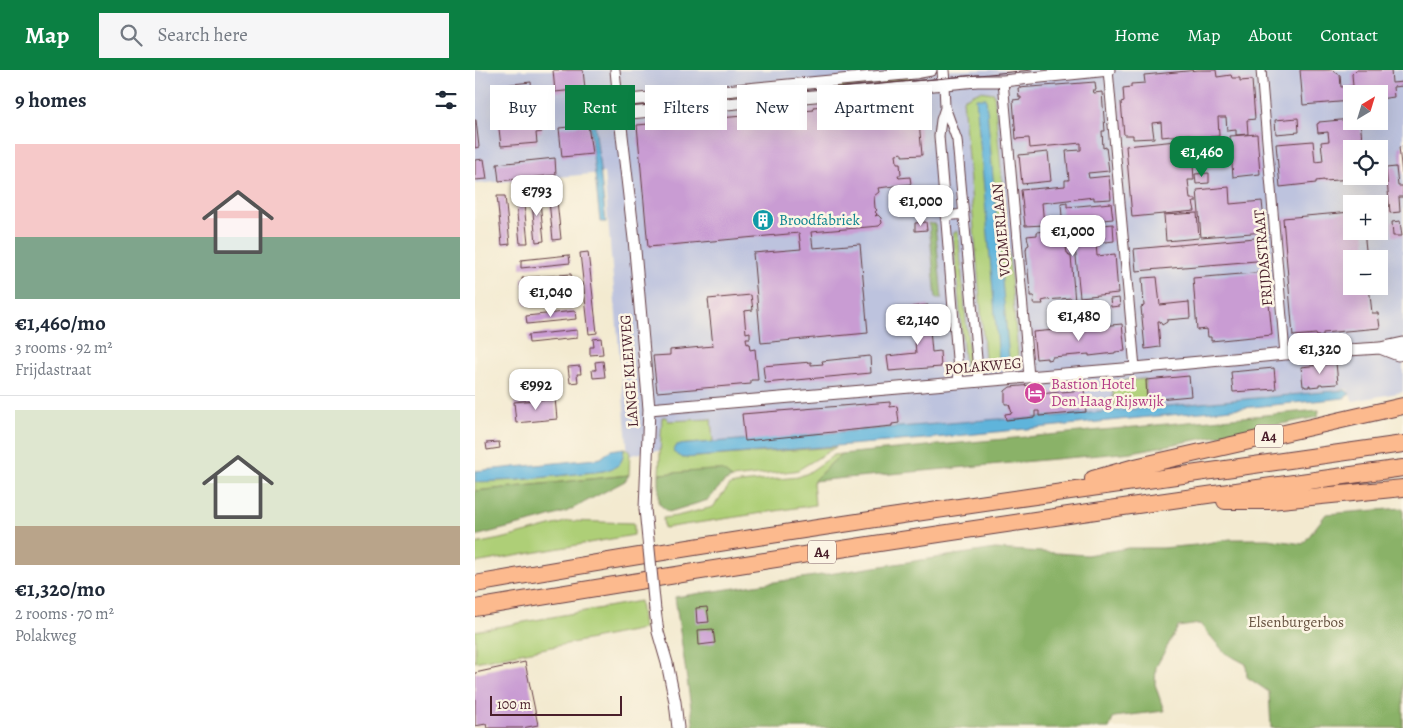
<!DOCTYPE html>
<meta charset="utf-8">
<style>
:root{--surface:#fff;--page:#f6f6f7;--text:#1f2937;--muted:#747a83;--line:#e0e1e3;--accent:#0b8043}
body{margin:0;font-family:Alegreya,serif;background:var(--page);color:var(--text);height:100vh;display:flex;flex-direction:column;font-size:19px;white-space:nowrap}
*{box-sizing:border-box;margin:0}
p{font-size:16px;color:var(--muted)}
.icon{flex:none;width:28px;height:28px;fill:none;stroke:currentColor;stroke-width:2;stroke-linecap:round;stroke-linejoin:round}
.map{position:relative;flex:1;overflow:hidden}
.side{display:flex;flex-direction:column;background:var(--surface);width:475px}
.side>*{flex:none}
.hud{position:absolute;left:15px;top:15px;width:475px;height:45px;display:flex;gap:10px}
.needle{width:32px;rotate:38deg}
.tools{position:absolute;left:868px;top:15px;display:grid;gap:10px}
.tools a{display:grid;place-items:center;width:45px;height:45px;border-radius:0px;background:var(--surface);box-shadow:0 5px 20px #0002;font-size:25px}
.scale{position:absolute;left:15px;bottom:12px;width:132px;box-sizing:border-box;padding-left:5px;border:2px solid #4a1f2b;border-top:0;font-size:14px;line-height:18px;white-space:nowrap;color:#4a1f2b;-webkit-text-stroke:4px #fcf5e5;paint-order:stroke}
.price{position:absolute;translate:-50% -42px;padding:0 11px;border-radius:10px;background:#fff;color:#222;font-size:16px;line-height:32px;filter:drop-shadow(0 1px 2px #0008)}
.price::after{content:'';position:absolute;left:50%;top:30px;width:15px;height:11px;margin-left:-8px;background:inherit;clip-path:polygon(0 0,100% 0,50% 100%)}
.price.current{background:var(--accent);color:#fff}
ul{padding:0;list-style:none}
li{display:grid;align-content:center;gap:10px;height:265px;padding:0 15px}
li+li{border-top:1px solid var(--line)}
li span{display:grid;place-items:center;height:155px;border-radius:0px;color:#555}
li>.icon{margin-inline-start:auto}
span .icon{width:90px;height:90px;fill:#fffc;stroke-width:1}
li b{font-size:21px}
h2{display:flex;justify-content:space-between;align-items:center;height:60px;padding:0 15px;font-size:21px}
.chip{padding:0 18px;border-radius:0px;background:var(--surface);box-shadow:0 5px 20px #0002;font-size:18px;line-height:45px}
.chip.current{background:var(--accent);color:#fff}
header{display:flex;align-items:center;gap:30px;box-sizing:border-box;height:70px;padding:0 25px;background:var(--accent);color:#fff}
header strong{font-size:24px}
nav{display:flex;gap:28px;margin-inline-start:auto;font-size:18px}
.search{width:350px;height:45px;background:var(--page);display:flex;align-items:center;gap:12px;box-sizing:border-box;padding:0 18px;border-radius:0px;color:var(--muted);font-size:19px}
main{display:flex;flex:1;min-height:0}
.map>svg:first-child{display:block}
</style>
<header>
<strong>Map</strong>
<div class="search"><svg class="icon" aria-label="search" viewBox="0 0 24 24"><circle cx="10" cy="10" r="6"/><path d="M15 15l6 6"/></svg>Search here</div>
<nav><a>Home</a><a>Map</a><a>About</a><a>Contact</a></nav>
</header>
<main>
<section class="side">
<h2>9 homes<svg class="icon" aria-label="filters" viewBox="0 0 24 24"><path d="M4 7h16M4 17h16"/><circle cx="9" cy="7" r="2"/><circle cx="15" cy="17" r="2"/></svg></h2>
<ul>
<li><span style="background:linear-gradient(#f6c9c9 60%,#7fa58c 0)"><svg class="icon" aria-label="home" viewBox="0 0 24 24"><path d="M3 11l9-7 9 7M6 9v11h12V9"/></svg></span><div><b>€1,460/mo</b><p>3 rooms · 92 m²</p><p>Frijdastraat</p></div></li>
<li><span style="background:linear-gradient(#dfe7d0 75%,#b9a48a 0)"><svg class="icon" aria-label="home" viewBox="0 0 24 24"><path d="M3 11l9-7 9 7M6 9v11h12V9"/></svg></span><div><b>€1,320/mo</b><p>2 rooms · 70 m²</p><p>Polakweg</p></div></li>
</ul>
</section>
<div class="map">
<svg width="928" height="658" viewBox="0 0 928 658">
<rect width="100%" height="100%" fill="#fcf5e5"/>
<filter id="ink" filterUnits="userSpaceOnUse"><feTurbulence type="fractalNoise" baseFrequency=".02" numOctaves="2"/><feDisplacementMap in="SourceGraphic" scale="10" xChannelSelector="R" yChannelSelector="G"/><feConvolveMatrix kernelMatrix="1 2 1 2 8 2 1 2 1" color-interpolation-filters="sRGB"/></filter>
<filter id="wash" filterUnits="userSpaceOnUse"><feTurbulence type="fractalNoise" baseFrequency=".0096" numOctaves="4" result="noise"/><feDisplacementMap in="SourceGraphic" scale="20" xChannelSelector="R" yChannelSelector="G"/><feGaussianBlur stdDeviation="1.12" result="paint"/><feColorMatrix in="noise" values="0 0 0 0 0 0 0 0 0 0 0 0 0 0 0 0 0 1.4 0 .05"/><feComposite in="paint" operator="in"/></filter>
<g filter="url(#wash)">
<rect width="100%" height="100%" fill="#f3ead0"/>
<path fill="#bdc3de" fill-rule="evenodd" d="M0 0H928V322L878 331 872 319 230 380 173 381 153 386 129 103 0 114ZM876 24H904V51H876ZM876 79H904V106H876ZM876 134H904V161H876ZM876 189H904V216H876Z"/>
<path fill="#aecf77" stroke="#7c7751" d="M437 5 438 12 158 37 157 29Z
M505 21 519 23 544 296 511 299 488 29Z
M483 161 495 297 490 298 478 163Z
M670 309 672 333 639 337 637 311Z
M187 347H192L193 351 236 349 238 372 202 375 208 388 361 377 323 400 318 401 257 408 246 400 184 404Z
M149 378 155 381 154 405 0 421V412L43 410 128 401C144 396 147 395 149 378Z
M366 384 338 411 340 435 189 458 188 448 202 446 238 437 255 415 266 413 323 407 333 403 359 385Z
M94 451 159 453V465L0 493V474L30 468Z
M165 531 168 559 0 592V561Z"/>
<path fill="#8ab268" stroke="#6a684a" d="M454 153 460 154 467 228 461 229Z
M844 340 843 347 657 382 338 411 366 384Z
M237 400H247L257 408 249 412 233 430 194 442 184 434V404Z
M154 405 150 411 91 442 64 450 0 466V421Z
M928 438V658H796L794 622 772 607 771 594 750 583 725 554 703 557 681 597 680 614 689 641 639 647 634 658H219L200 527 520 479 612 485 653 478H687L721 475 755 469H793L828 474 851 444Z"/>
<path fill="#5eb4db" stroke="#546a83" d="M501 28H511L534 289 524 290Z
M114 47H119L131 152H125Z
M870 320 875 324 869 328 449 369 208 388 198 382 202 375 524 349 538 350Z
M149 378C148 395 143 397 128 401L43 410 0 412V401L120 389 126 388 136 380Z"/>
<g id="blocks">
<path fill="#c99cd3" d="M78 0H108L110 19 80 22Z
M723 0H741L742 7 756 5 757 8H765V11L777 10 780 49 772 50 773 64 761 65V60L752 61 751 47H743L744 66 716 69 715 64 687 67 686 52 677 53 679 68 658 69V65H649L646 32 649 31 648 18 656 17V14L670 13 669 5Z
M825 0H857L865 5 866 17 878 16 877 4 881 0H916L917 13 928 12V16L918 17 919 27 904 29V24H876V31L828 35Z
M56 12 57 22H63L65 38H70V45H66L67 62 61 63 62 73 26 76 19 16Z
M620 12 621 20H618L619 23 627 22 630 61H627L628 78 631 77 634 101 613 103 614 108 634 106 636 129 619 130V127L567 133 569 155 550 156 546 120 590 116V110H594L591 81 606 80V73L555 78 554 68 541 69 538 30 546 29V27H544L543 18Z
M425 29V30L442 29 447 85 427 86V83L421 84 422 93H425L426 105H423L424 108 435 107 436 114 403 118 404 122 399 126 400 138 402 140 400 142 402 144 400 146 403 145 406 148 407 153 404 156 336 162 338 178 385 174 393 263 286 273 278 183 326 179 324 163 173 177 162 55 339 40 338 37Z
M823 48 824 62 801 64 800 50Z
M876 49V51H885L888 79H876V106H892V108L849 111V110L841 111V113L805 117 801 74 838 71 840 92 848 91 846 72 854 71 853 62 843 63 842 54 844 53V52Z
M0 50H1L4 77 0 78Z
M113 55 117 84 87 87 84 58Z
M782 64 785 104 758 107 755 66Z
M711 70V79L717 78 719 110H713L715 129H721V132H718L720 141 657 147 651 76Z
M928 76V104H927L924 77Z
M573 82 576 111 547 114 544 85Z
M80 88 81 105 24 111 22 94Z
M9 89 12 109 0 110V90Z
M921 97 923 116H928V127H924L925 142 915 143 911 98Z
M734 103V113L721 114 720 104Z
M754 117 755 134 787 131 790 162 726 167 722 120Z
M73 121H81L86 169 78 170Z
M64 122 69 171 61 172 56 123Z
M48 124 53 173H45L40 125Z
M22 126H30L35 174 27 175Z
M592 133V137L636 133 638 149 606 152V157L638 154 639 171 621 173 622 186 640 184 643 223 605 227 598 157 594 158 595 177H591L592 183H593L594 186H596L600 232H596V228L571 230 567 231 568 234H558L559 226H555V222L551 180 552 176 554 175 552 166 562 165V162L588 159 586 134Z
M876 142V161H889L892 189H876V216H894L897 243H903L905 258 848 263V266H842L841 264 818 266 808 148Z
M722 143 724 168 691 171 689 145Z
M925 151 927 166H918L917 152Z
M451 152 452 160 440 161V153Z
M791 167 793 190 661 201 659 179Z
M113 182 122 263 114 264 105 183Z
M94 185 95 193 46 198V190Z
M791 202 797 265 736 271V267H733L732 259 722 260 718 208Z
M96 204 97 212 48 217 47 208Z
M682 207 685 235 714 232 715 248 692 250V252L687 255 685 251H683L685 277 670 279 666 237 669 236 667 208Z
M98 222 99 230 50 235 49 227Z
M276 225 278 240 269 241 271 263 275 262V268H271L272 274 274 273 275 280 280 279 283 310H276V314L182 322 178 286 195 285V280L238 276 233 229Z
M644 228 645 236 636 237 635 229Z
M610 232H618L619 243 595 245 594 237 610 236Z
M453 235 454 245H457V249H454L457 282 465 281 466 297 414 301 412 286 441 283 437 237Z
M100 241 101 249 52 254 51 246Z
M647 254 650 281 640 282V283L614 286V284L577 287V289L572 290V288L561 289 558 262Z
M102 260V268L54 273 53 265Z
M126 268 128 284 115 285V277H119L118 269Z
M395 286 396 303 290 313 288 296 336 292V295L348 294 347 291Z
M128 291 130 307 118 308 117 300H121L120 292Z
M861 293 863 313 862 314 847 315V314H844V316L835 317V315H834V317H830V316H828L826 297Z
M105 296 106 304H102L103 312 95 313 93 297Z
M799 298 801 319 758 322 756 302Z
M714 306 716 326 672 330 671 310Z
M557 315 558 318H563V324L609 320 610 328H614V334H610L611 342 564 346V341H560V347L531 350 530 344 537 343 534 334H530V321L535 317Z
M80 328 82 349 41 353 39 332Z
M415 332V337L422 336 424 353 417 354V356L270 371 267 344Z
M24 372 25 378 12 380 11 373Z
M232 537 234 552 222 553 221 538Z
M238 559 240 573 224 575 223 560Z
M50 592 63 655 47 658H12L11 654 0 656V603Z"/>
</g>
</g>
<g filter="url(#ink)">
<use href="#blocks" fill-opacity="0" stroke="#633d44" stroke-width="1"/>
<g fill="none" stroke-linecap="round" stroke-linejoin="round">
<g stroke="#633d44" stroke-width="11">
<path id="minor" d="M140 0 143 31
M633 0 660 298
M786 0 810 284
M528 11 554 307
M469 14 470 37 482 70 504 311
M470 38 466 50 464 66 484 313
M470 146 489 144"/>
</g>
<g stroke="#633d44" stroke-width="13">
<path id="tertiary" d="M468 0 469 14
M144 44 502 11H528L634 0
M905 278 923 285 928 284
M174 339 660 298 810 284 905 278 928 273
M170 439 174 339 159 169 143 31 440 3 456 0
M180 540 183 562 192 593 200 632 203 658"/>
</g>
<g stroke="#633d44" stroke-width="18">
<path id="motorway" d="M618 409 660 397 928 336
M750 431H795L928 418
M0 514C308 459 618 418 928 374
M0 538C308 486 618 440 928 398"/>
</g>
<use href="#minor" stroke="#fff" stroke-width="9"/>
<use href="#tertiary" stroke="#fff" stroke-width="11"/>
<use href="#motorway" stroke="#fcba8e" stroke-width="16"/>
<path stroke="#4a1f2b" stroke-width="1" d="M364 18 557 0"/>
<g stroke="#633d44" stroke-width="13" stroke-linecap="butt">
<path id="tertiary-bridge" d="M170 439 180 540"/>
</g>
<use href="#tertiary-bridge" stroke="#fff" stroke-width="11"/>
</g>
</g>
<defs>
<g id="building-disc" transform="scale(1.125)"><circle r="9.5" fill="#0f9aa8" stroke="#fcf5e5"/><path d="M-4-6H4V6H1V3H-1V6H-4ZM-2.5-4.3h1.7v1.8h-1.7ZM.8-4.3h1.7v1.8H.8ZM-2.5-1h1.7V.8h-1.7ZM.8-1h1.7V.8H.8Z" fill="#fff"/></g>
<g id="hotel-disc" transform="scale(1.125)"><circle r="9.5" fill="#d1479c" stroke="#fcf5e5"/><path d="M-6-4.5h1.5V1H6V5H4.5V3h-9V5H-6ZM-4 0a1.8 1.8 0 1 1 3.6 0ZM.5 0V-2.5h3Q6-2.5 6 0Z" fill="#fff"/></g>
</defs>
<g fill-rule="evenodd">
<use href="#building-disc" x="288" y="150"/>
<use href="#hotel-disc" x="560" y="323"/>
</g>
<g text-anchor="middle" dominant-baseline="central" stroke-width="5" stroke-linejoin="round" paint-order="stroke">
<g fill="#fcf5e5" stroke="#7f5f63" stroke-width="1">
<rect x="780" y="354.5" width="28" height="23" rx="4"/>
<rect x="333" y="470.5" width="28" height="23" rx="4"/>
</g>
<g font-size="14" font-weight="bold" fill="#4a1f2b">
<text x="794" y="366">A4</text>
<text x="347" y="482">A4</text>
</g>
<g font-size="15" fill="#0d838f" stroke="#fcf5e5" text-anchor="start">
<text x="304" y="150">Broodfabriek</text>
</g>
<g font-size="15" fill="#4a1f2b" stroke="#fcf5e5">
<text transform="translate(526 160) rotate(-95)">VOLMERLAAN</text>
<text transform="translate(788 188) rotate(-95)">FRIJDASTRAAT</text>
<text transform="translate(508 296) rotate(-5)">POLAKWEG</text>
<text transform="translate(154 301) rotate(-94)">LANGE KLEIWEG</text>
</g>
<g font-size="15" fill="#b23c85" stroke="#fcf5e5" text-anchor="start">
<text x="576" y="314">Bastion Hotel<tspan x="576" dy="17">Den Haag Rijswijk</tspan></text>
</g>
<g font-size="15" fill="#685442" stroke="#fcf5e5">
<text x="821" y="552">Elsenburgerbos</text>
</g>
</g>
</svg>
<div class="tools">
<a><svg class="needle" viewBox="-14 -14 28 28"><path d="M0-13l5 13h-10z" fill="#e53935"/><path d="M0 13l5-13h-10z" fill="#747a83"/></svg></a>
<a><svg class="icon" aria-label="locate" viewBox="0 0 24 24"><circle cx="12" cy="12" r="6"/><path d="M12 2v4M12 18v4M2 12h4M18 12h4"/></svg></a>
<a>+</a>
<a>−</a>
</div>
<div class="scale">100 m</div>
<b class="price current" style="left:727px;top:108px">€1,460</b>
<b class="price" style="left:62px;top:147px">€793</b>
<b class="price" style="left:446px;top:157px">€1,000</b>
<b class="price" style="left:598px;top:187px">€1,000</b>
<b class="price" style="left:76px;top:248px">€1,040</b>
<b class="price" style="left:604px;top:272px">€1,480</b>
<b class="price" style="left:443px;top:276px">€2,140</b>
<b class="price" style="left:845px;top:305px">€1,320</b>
<b class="price" style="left:61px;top:341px">€992</b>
<div class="hud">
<a class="chip">Buy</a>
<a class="chip current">Rent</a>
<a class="chip">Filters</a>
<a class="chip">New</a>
<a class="chip">Apartment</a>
</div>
</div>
</main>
